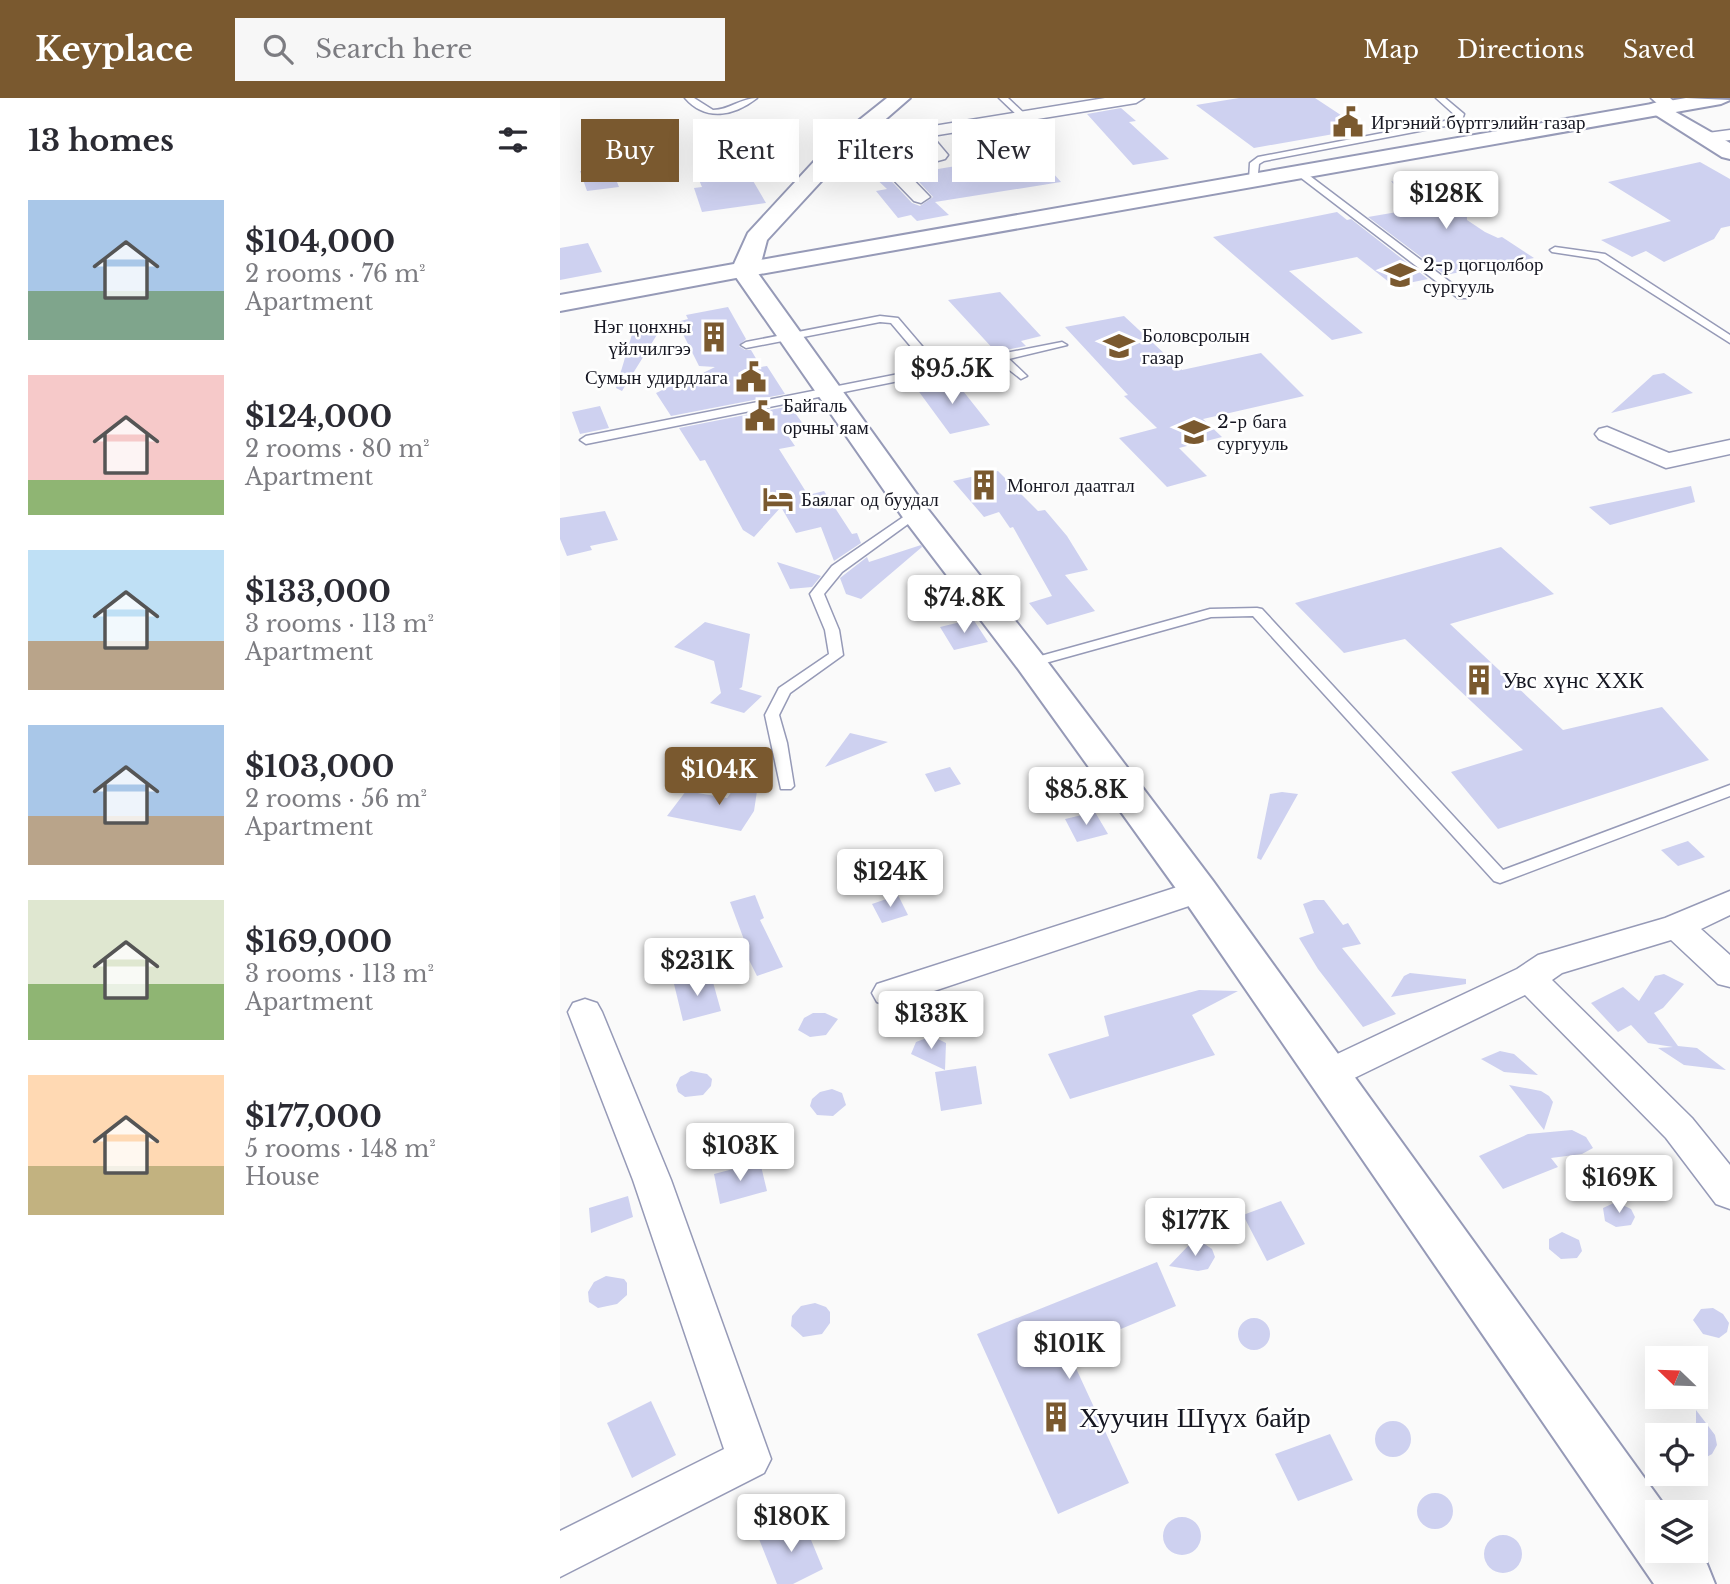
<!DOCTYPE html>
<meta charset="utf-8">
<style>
:root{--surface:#fff;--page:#f7f7f7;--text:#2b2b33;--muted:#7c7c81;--accent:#7a592f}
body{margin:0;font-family:"Libre Baskerville",serif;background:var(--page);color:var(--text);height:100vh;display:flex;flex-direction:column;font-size:26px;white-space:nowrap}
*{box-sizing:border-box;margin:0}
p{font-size:23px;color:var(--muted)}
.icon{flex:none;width:38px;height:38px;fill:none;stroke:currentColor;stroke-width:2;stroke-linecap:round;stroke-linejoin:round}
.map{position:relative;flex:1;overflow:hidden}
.side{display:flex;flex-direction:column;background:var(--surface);width:560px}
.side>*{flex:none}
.hud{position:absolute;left:21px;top:21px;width:665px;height:63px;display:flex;gap:14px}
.needle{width:46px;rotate:293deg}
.controls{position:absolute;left:1085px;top:1248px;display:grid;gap:14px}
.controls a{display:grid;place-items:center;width:63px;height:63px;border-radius:0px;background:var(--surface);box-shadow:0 7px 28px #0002;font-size:35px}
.price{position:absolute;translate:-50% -60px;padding:0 16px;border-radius:7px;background:#fff;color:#222;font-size:23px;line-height:46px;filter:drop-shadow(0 2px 4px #0008)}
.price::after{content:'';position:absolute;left:50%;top:42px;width:21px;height:16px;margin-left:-10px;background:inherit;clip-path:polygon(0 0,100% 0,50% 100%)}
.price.active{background:var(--accent);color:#fff}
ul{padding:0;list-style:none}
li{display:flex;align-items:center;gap:21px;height:175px;padding:0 28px}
li span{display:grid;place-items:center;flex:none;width:196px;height:140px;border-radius:0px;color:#555}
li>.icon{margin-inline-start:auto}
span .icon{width:84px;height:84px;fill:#fffc;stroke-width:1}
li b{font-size:30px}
h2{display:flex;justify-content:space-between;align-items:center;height:84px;padding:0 28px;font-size:30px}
.pill{padding:0 24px;border-radius:0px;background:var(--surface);box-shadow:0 7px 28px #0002;font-size:24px;line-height:63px}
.pill.active{background:var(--accent);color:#fff}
header{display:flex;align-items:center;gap:42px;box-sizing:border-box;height:98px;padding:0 35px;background:var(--accent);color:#fff}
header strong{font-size:33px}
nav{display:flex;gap:38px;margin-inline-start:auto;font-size:24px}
.search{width:490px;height:63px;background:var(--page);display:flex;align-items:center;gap:18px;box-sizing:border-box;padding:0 24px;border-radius:0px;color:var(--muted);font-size:26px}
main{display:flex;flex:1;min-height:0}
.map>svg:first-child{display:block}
</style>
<header>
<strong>Keyplace</strong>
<div class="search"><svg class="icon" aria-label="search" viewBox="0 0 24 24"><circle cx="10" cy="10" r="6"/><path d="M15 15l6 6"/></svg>Search here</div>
<nav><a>Map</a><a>Directions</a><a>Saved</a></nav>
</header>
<main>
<section class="side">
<h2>13 homes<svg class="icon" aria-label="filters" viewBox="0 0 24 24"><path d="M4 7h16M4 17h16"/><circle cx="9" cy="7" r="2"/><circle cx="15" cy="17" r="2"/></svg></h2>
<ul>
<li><span style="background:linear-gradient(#a9c7e8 65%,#7fa58c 0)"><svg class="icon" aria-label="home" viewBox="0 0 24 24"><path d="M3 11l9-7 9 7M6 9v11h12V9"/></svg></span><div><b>$104,000</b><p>2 rooms · 76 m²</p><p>Apartment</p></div></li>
<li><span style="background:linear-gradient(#f6c9c9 75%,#8fb573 0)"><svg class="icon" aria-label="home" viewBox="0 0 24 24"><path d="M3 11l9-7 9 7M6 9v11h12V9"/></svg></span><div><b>$124,000</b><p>2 rooms · 80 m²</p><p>Apartment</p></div></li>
<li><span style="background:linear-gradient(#bfe0f5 65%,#b9a48a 0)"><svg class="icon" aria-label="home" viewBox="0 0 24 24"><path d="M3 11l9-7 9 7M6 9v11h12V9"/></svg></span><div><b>$133,000</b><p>3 rooms · 113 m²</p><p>Apartment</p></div></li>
<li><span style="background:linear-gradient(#a9c7e8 65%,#b9a48a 0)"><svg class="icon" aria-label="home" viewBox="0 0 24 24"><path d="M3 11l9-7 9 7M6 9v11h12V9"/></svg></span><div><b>$103,000</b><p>2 rooms · 56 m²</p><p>Apartment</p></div></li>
<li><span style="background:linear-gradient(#dfe7d0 60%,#8fb573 0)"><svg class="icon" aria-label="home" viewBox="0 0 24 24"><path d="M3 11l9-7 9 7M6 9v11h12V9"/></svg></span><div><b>$169,000</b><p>3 rooms · 113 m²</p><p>Apartment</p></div></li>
<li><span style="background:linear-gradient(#ffd9b3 65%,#c2b280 0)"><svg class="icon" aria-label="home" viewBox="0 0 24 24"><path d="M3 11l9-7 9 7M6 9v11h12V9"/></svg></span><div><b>$177,000</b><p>5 rooms · 148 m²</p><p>House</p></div></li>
</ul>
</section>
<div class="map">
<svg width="1170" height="1486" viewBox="0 0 1170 1486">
<rect width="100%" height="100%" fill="#fafafa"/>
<path fill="#ced1f0" d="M679 0H755L802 31 694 50 636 7Z
M561 10 576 23 569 24 609 61 573 67 527 16Z
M163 27 187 76H189L206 105 142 114 134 90 142 89 139 82 161 79 143 38Z
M352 49 359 54 324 63 319 70 352 105 360 108 373 99 349 73 373 67 378 71 475 55 501 84 375 104 389 117 357 123 351 117 338 120 316 93 327 91 294 60Z
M1140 64 1170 81V128L1161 130 1154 141 1104 164 1086 153 1072 159 1041 142 1111 123 1048 84Z
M51 69 59 89 27 93 20 73Z
M831 83 865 92 906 84 907 122 925 134 938 140 942 139 974 160 885 177 808 119 855 111Z
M777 114 787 122 791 121 868 181 834 188 797 159 729 173 803 235 772 242 653 139Z
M28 145 42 174 0 182V150Z
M440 194 481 238 461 243 466 248 436 254 388 202Z
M168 209 186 241 179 248 185 252H191L201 269 207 268 225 296 111 318 96 295 119 284 145 279 143 275 155 269 139 268 117 224 128 221 126 217Z
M564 218 622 272 701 255 744 298 643 321 662 339 619 350 647 378 607 389 559 340 597 330 564 298 568 297 505 229Z
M103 227 62 293 56 290 73 233Z
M1104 275 1133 295 1051 315 1093 277Z
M392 279 430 327 390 336 354 287Z
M40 308 49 330 20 336 12 314Z
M230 308 246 330 226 335 235 348 219 351 248 397 264 393 292 436 297 435 301 445 274 463 261 429 236 435 221 409 194 439 183 432 145 362 140 363 119 330Z
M438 373 478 413 485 412 507 438 528 472 505 477 535 513 487 527 469 505 492 498 453 429 450 430 439 414 424 419 393 383Z
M1131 388 1135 404 1050 427 1029 409Z
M45 413 58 442 30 448 32 452 7 458 0 441V420Z
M361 447 362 449 301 501 286 496 280 480 307 459 309 464Z
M941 449 994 496 890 526 1003 632 1102 609 1149 662 938 731 891 674 963 652 845 541 784 555 735 505Z
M217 464 261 478 252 489 230 491Z
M413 521 428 544 394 552 380 529Z
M145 524 190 536 182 589 179 591 202 598 184 615 150 605 161 595 154 563 114 549Z
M290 635 328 644 265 669Z
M390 669 401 686 375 694 365 676Z
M199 680 194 713 181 733 107 718 126 693 167 700 175 689Z
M722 694 738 696 701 762 697 760 710 696Z
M535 714 548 736 517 744 505 721Z
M1128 743 1145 759 1118 768 1101 752Z
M195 797 204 820 200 822 223 869 197 878 182 848 186 847 170 804Z
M338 797 348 817 322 825 312 806Z
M754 802H764L783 827 788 825 801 846 782 850 836 916 803 929 758 871 739 840 754 835 743 806Z
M850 875 906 881V886L831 899 844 878Z
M1104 876 1124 886 1103 910 1094 915 1118 948 1137 950 1166 972 1124 967 1098 950 1113 949 1088 945 1071 927 1058 934 1031 905 1063 889 1079 903 1095 878Z
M151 877 161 913 123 923 114 886Z
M639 892 678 893 632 917 655 957 510 1001 488 956 549 938 544 918Z
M253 915H265L278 921 266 937 250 939 238 932 244 920Z
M372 938 386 945 385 972 351 956 356 944Z
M940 953 954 956 978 977 944 974 921 961Z
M416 968 422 1006 381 1013 375 974Z
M131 973 147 976 152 981 151 988 143 997 125 999 118 994 116 987 120 979Z
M949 987 981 993 989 998 993 1004 984 1032Z
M272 991 282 995 286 1007 273 1018 257 1017 250 1008 252 1001 260 994Z
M1012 1032 1026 1039 1033 1050 1022 1056 991 1060 998 1069 943 1091 919 1058 968 1036Z
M200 1064 207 1093 160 1106 154 1076Z
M68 1098 73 1119 31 1135 29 1110Z
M721 1103 745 1146 707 1163 683 1117Z
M1056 1104 1071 1111 1075 1119 1071 1127 1056 1129 1045 1123 1043 1110Z
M1002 1134 1019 1142 1022 1153 1017 1160 1001 1161 989 1151V1141Z
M643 1145 652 1151 655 1159 648 1171 638 1173 609 1168 628 1148Z
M597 1164 616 1208 508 1253 569 1385 498 1416 417 1236Z
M46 1178 64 1181 67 1185V1197L57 1206 38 1210 29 1204 28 1194 34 1184Z
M255 1205 266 1209 270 1214V1225L262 1236 243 1239 231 1228 232 1218 241 1208Z
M1153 1210 1163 1216 1169 1225 1167 1234 1159 1240 1143 1236 1133 1222 1141 1211Z
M678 1236a16 16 0 1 1 32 0a16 16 0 1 1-32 0Z
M91 1303 116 1357 72 1380 47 1325Z
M1136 1312 1155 1337 1157 1347 1152 1356 1136 1365Z
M815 1341a18 18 0 1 1 36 0a18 18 0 1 1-36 0Z
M770 1336 793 1382 738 1403 715 1356Z
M857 1413a18 18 0 1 1 36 0a18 18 0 1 1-36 0Z
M603 1438a19 19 0 1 1 38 0a19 19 0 1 1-38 0Z
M242 1420 263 1471 233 1486H217L199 1441Z
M924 1456a19 19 0 1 1 38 0a19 19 0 1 1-38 0Z"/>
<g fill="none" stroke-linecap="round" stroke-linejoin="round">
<g stroke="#969ab7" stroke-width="3">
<path id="service" d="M125 0H134L153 12C169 12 181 0 197 0 174 18 146 24 125 0Z
M439 0H448L467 18 460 20Z
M876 0H885L904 16 901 25 704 63 699 66 697 84 689 82 690 65 698 59 895 21 896 18Z
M736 72H742L906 196V200H898L736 76Z
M995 149 1045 156 1170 237V245L1038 161 992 154 990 152Z
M320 218 338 220 379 268 502 244 507 247 449 261 467 278 461 281 438 263 26 346 20 342 26 338 369 270 331 225 320 224 186 250 181 247 186 244Z
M355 411 359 412V418L282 474 264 496 279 532 283 557 230 595 219 617 227 645 234 688 231 691H221L205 617 219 590 269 556 265 532 250 496 272 468Z
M697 510 702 511 943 772 1170 687V698L940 785 934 783 693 518 651 519 471 569 464 565 466 562 650 511Z"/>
</g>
<g stroke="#969ab7" stroke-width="3">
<path id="minor" d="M545 0H584L576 5 372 38 388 57 385 61 344 72 370 99 361 105 354 103 322 70 325 66 367 55 356 41 281 53 272 48 281 43Z
M1091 0H1110L1119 8 1117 12H1105Z
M1170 32V42L1146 45 1137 40 1140 36Z
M1047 329 1109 355 1170 342V356L1106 370 1039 341 1035 336 1039 331Z
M639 782 650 785 655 793 650 801 329 908 317 904 312 895 317 886Z
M1170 793V817L1141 831 1170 857V889L1158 886 1111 842 1002 875 992 882 1132 1020 1170 1067V1111L1156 1106 1106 1040 965 897 782 986 769 990 756 986 751 976 756 966 957 871 978 857 1105 820Z
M25 901 37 905 42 914 111 1082 211 1361 204 1375 0 1479V1433L164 1351 73 1082 8 914 13 905Z"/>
</g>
<g stroke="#969ab7" stroke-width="4">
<path id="tertiary" d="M1098 4 1170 45V61L1162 59 1091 14 1088 10 1091 6Z
M183 165 192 167 366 409 483 558 653 783 1109 1414H1097V1452H1136V1450L1147 1466 1155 1486H1094L625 803 459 572 344 421 171 172 174 167Z"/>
</g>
<g stroke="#969ab7" stroke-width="4">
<path id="primary" d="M1126 0 1170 2 1161 6 183 179 174 177 171 172 174 167 183 165Z"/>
</g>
<g stroke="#969ab7" stroke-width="4">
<path id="trunk" d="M327 0H350L289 53 207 142 202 161 192 177 0 213V197L174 166 188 135 273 43Z"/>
</g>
<use href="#service" fill="#fff" fill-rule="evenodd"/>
<use href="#minor" fill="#fff" fill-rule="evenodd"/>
<use href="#tertiary" fill="#fff" fill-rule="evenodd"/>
<use href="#primary" fill="#fff" fill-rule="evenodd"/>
<use href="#trunk" fill="#fff" fill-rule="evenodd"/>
</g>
<defs>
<g id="civic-bare" transform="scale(2.415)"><path d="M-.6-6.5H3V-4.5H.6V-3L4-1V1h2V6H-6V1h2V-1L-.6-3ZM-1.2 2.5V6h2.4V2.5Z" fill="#7a592f" stroke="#fff" stroke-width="2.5" paint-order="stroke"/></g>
<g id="school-bare" transform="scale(2.415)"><path d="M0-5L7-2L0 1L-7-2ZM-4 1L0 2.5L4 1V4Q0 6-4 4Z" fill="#7a592f" stroke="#fff" stroke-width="2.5" paint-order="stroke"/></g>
<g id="building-bare" transform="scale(2.415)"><path d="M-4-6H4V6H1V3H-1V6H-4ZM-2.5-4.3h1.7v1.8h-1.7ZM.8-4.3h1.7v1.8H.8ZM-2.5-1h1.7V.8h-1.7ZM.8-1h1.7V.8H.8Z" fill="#7a592f" stroke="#fff" stroke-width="2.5" paint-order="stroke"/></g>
<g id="hotel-bare" transform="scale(2.415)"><path d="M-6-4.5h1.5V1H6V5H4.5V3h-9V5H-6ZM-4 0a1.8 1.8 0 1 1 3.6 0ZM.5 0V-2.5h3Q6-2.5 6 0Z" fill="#7a592f" stroke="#fff" stroke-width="2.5" paint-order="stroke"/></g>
</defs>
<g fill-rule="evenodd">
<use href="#civic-bare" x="788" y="24"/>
<use href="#school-bare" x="840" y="177"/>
<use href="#building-bare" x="154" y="239"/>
<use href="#school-bare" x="559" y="248"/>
<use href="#civic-bare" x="191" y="279"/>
<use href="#civic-bare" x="200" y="318"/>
<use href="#school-bare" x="634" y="334"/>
<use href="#building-bare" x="424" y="387"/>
<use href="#hotel-bare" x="218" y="401"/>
<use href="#building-bare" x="919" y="582"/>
<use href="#building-bare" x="496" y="1319"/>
</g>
<g text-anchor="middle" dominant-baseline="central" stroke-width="5" stroke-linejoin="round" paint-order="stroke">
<g font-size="19" fill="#161722" stroke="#fff" text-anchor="start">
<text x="811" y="24">Иргэний бүртгэлийн газар</text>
<text x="863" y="166">2-р цогцолбор<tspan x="863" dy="22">сургууль</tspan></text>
<text x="131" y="228" text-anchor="end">Нэг цонхны<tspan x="131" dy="22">үйлчилгээ</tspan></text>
<text x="582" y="237">Боловсролын<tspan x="582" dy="22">газар</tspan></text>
<text x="168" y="279" text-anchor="end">Сумын удирдлага</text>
<text x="223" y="307">Байгаль<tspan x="223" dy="22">орчны яам</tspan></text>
<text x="657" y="323">2-р бага<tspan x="657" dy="22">сургууль</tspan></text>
<text x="447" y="387">Монгол даатгал</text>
<text x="241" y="401">Баялаг од буудал</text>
</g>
<g font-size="23" fill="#161722" stroke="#fff" text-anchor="start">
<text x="942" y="582">Увс хүнс ХХК</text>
</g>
<g font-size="28" fill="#161722" stroke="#fff" text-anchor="start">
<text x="519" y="1319">Хуучин Шүүх байр</text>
</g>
</g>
</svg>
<div class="controls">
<a><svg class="needle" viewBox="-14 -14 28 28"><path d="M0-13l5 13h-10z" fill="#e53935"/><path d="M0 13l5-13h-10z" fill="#7c7c81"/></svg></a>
<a><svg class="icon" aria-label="locate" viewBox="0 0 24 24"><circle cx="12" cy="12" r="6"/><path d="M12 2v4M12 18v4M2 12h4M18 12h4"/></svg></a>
<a><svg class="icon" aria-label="layers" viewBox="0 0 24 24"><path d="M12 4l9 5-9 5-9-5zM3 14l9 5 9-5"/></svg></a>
</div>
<b class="price" style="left:886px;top:133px">$128K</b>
<b class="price" style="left:392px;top:308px">$95.5K</b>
<b class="price" style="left:404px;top:537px">$74.8K</b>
<b class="price active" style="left:159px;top:709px">$104K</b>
<b class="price" style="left:526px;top:729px">$85.8K</b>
<b class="price" style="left:330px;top:811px">$124K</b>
<b class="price" style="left:137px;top:900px">$231K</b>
<b class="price" style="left:371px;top:953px">$133K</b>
<b class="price" style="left:180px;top:1085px">$103K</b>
<b class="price" style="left:1059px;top:1117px">$169K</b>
<b class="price" style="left:635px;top:1160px">$177K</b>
<b class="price" style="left:509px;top:1283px">$101K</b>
<b class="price" style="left:231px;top:1456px">$180K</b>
<div class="hud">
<a class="pill active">Buy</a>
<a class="pill">Rent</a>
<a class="pill">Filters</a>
<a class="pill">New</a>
</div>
</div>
</main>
